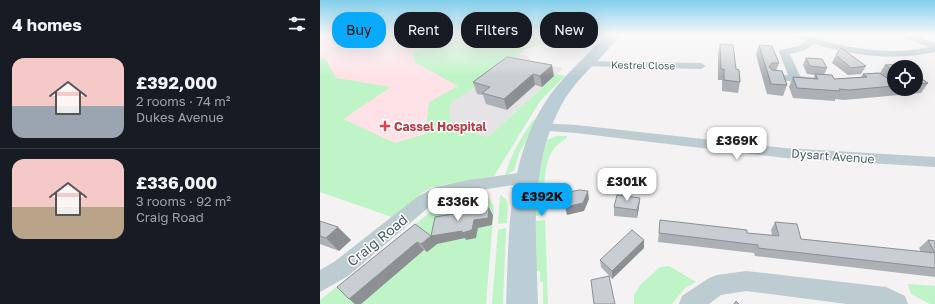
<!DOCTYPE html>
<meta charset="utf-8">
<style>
:root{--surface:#171b24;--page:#20242c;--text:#f1f3f6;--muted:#9ea1a6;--line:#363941;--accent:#08aaf9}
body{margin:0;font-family:"Golos Text",sans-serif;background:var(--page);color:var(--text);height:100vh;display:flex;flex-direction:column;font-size:15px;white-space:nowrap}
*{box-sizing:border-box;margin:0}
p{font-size:13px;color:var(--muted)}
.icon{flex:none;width:22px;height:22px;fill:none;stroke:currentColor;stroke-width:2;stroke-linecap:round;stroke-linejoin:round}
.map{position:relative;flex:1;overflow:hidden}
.drawer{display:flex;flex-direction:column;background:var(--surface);width:320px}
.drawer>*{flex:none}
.banner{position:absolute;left:12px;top:12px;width:380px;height:36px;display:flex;gap:8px}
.buttons{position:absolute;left:567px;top:60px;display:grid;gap:8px}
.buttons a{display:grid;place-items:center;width:36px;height:36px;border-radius:50%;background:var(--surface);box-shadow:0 4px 16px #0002;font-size:20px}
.price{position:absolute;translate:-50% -34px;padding:0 9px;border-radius:8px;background:#fff;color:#222;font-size:13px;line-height:26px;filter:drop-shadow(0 1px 2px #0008)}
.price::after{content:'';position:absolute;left:50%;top:24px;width:12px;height:9px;margin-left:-6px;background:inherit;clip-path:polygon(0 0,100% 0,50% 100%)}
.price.active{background:var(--accent);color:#111}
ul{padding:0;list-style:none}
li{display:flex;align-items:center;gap:12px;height:100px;padding:0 12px}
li+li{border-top:1px solid var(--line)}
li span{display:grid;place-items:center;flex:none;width:112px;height:80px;border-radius:12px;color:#555}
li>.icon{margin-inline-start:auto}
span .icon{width:48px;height:48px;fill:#fffc;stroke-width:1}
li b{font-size:17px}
h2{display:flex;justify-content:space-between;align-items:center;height:48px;padding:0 12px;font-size:17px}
.pill{padding:0 14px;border-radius:16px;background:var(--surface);box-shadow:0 4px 16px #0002;font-size:14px;line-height:36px}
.pill.active{background:var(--accent);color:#111}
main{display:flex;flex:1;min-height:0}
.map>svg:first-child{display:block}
</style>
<main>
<section class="drawer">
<h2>4 homes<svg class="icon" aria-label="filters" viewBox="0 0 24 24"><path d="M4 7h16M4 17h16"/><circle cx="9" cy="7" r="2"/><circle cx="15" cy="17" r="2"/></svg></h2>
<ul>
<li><span style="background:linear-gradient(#f6c9c9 60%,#9aa5b1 0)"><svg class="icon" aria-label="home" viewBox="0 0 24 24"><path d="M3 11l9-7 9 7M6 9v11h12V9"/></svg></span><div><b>£392,000</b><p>2 rooms · 74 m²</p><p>Dukes Avenue</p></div></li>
<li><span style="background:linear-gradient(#f6c9c9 60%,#b9a48a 0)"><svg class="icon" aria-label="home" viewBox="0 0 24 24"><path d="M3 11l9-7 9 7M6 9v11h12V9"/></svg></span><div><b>£336,000</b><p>3 rooms · 92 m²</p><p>Craig Road</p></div></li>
</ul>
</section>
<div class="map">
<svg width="615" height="304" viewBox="0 0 615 304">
<rect width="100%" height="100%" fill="#f4f2f2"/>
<path fill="#e5e3e5" d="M197 54 207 56 210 61 243 68 168 137 127 125 131 102Z"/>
<path fill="#fee2e7" d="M0 35H218L188 62 131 102 127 125 168 137 0 192Z"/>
<path fill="#bef4c6" d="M137 35H150L179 48 190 35H228L225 44 206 49 155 87 131 102 129 115 133 127 168 137 237 74 245 76 220 101 174 176 110 187 72 217 0 192V60L5 58 16 78 71 87 23 119 75 143 105 134 109 102 138 86 94 62 93 51Z
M224 108 199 153 194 170 185 176C192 151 206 127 224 108Z
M237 136H247V138C241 142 236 145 233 150 222 165 224 197 226 214L216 216 217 180 227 140Z
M180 195 186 199 188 205 187 223 178 224Z
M167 196 174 206 166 304H41L104 250 107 252 113 241 36 304H0V300L118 206 128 200Z
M225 220 228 304H223V282H220V271H214L216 221Z
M186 228 183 304H172L178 230Z
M349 266 376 282 366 287 352 304H314V295L321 284 340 267Z
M588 284 615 286V304H610L591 294Z"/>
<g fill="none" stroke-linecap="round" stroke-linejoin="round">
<path fill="#bcccd0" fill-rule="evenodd" d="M475 35C491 35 501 41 516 44 547 51 578 54 609 47L582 37 580 35H593L615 43V52C574 61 535 56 494 44L485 50 470 54 480 76 496 78 498 80 496 82H476L449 79 447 77 449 75H468L459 52 460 50 478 46 486 41 476 37Z
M266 61 381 63 386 66 381 69 262 66 261 64Z
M220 123 256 125 465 148 615 157V167L465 158 256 133 215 130 213 127 215 124Z
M206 172 212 174 214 178 212 182 148 192 126 197 109 207 28 276 0 292V270L14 262 97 197 116 187 148 180Z
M426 271 566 287 585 296 588 304H527L426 291 401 295 389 304H359L362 296 389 278 397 275Z"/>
<path fill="#bcced5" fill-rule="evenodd" d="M286 35H300C284 57 261 74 246 97 208 159 216 235 218 304H186C189 233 187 156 230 95 246 73 268 55 286 35Z"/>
</g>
<path fill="#adb1b5" d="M400 44 416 69 420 82 418 93 402 91V80H398V54Z
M439 45 459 63 456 71 467 85 463 96 447 94 436 55Z
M516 55 546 66 541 74 528 75 512 63Z
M187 57 234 76 222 87 215 85 187 110 166 104 163 95 157 94 153 82Z
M486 58 507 68 504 75 514 79 541 77 543 74 560 73 565 65 574 67V82L568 79 574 82V89H596V75L608 83 601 93 524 100 515 99V101L473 98 469 87 473 77 493 79 495 75 487 74 483 65Z
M320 198 319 207 317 218 294 216V207Z
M340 220 427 233 452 235 451 230 455 222 481 239 601 252 599 248 608 240 615 241V277L435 256 434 253 338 242Z
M0 221 31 240 19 251 0 244Z
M95 224 111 236 117 244 107 252 104 250 41 304H35L29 299Z
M324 248 292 279 281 267 280 260Z"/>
<path fill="#8d9093" d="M232 65 234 76 222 87 220 76Z
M213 74 215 85 187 110 184 99Z
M268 191 269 199 264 211 247 215 245 207Z
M320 198 319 207 317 218V210Z
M169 208 173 215 172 225 158 228 156 238 146 240 145 238 117 244 111 236 154 220Z
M18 227 31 240 19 251 6 238Z
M111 236 117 244 107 252 101 244Z
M324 240V248L292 279V271Z
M97 242 104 250 41 304H35L29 299Z"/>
<path fill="#c9ced2" stroke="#8d9093" d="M400 44 413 45 416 69 419 70 420 82 404 80V69H401Z
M439 45 452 46 459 63H452L449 67 452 70 462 71 467 85 451 84Z
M521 48 546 66 531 68 516 55Z
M187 57 232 65 220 76 213 74 184 99 162 93 170 87 153 82Z
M486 58 502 59 507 68 490 66Z
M581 64 585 67H574V70L565 65Z
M559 73 574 82V86L529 90 519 89 520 91 477 88 473 77 498 79 495 74 512 75 514 79 547 77 543 74Z
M596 75 608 83 596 84Z
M259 190 268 191 263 203 245 207 244 193Z
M297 195 320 198 317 210 294 207Z
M169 208 168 218 154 220 152 230 142 233V231L111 236 115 217Z
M340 220 427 230V233L459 236 455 222 477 224 481 239 615 253V268L438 248V245L339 233Z
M0 221 18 227 6 238 0 236Z
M95 224 111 236 101 244 97 242 29 299 17 287Z
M312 230 324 240 292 271 280 260Z
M608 240 615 241V253Z
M289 276 295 304H274L271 280Z
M416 301 419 304H414Z"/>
<linearGradient id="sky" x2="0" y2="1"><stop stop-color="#81ceec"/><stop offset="0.45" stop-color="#faf9f9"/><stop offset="1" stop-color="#faf9f9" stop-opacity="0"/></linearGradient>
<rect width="615" height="77" fill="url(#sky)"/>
<path fill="#e0444e" stroke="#fff" stroke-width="1.5" d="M63 120h4v4h4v4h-4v4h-4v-4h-4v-4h4z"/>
<g text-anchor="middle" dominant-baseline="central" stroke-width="3" stroke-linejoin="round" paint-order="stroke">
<g font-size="10" fill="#475c62" stroke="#fff">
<text transform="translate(323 65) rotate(1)">Kestrel Close</text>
</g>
<g font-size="12" font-weight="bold" fill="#be3a42" stroke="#fff" text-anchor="start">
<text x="74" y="126">Cassel Hospital</text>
</g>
<g font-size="12" fill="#475c62" stroke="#fff">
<text transform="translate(513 156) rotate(4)">Dysart Avenue</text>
</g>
<g font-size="14" fill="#475c62" stroke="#fff">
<text transform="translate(57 240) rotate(-39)">Craig Road</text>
</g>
</g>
</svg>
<div class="buttons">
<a><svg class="icon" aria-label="locate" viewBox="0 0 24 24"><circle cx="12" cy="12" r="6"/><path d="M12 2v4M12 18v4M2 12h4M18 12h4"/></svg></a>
</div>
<b class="price" style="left:417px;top:161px">£369K</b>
<b class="price" style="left:307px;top:202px">£301K</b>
<b class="price active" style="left:222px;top:217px">£392K</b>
<b class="price" style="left:138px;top:222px">£336K</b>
<div class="banner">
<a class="pill active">Buy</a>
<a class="pill">Rent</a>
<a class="pill">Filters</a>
<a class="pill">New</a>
</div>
</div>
</main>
